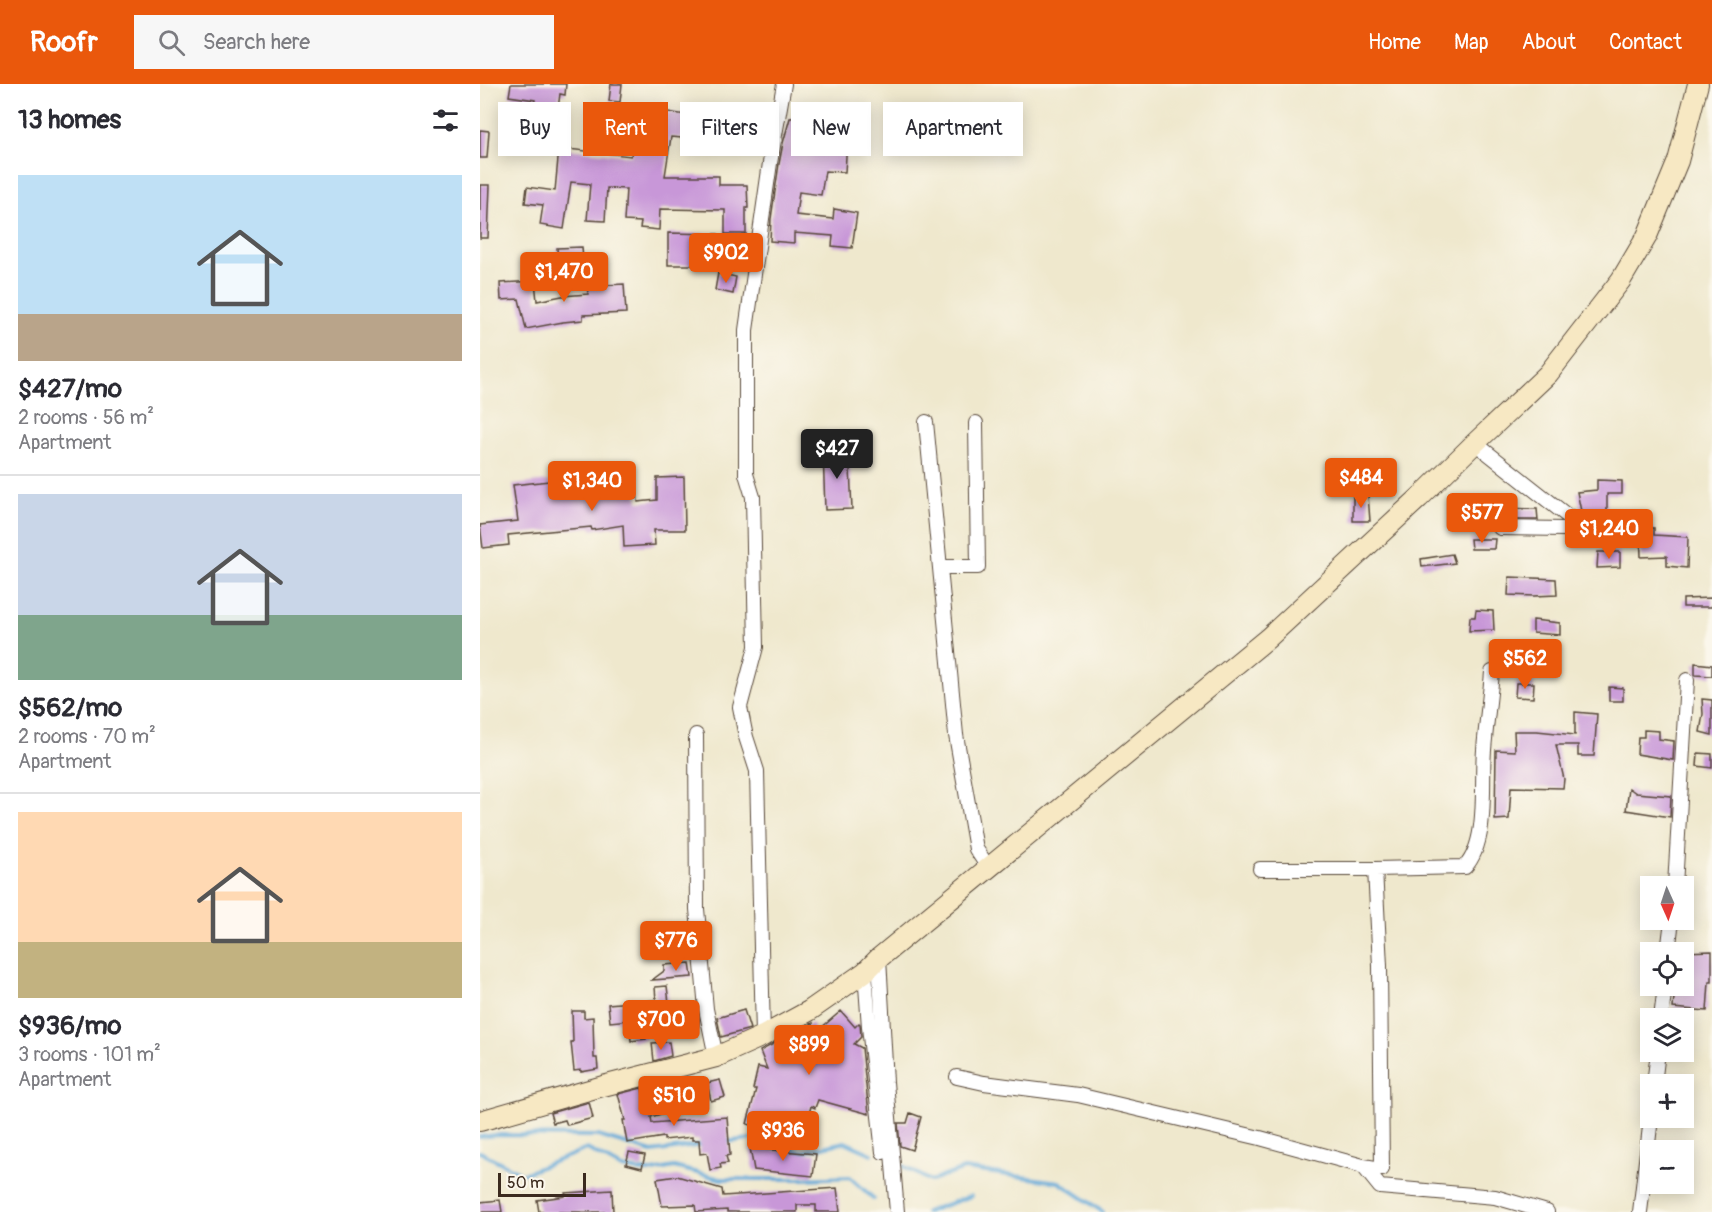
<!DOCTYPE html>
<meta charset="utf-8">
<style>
:root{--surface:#fff;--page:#f7f7f7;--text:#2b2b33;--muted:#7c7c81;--line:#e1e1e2;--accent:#ea580c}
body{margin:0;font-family:Pangolin,sans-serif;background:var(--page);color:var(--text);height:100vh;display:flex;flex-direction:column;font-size:22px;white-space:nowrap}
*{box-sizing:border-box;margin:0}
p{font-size:20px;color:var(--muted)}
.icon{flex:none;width:33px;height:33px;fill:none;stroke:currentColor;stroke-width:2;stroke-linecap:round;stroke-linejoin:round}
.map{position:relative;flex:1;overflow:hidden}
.drawer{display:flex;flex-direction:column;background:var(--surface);width:480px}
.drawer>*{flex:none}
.banner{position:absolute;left:18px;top:18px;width:570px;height:54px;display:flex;gap:12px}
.needle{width:39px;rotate:177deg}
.tools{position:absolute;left:1160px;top:792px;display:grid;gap:12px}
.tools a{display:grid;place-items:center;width:54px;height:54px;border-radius:0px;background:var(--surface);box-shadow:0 3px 15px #0003;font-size:30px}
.scale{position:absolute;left:18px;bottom:15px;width:88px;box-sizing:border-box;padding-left:6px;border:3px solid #3b2a1e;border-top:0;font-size:16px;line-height:21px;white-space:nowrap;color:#3b2a1e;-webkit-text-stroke:4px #fbf7ec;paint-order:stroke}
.price{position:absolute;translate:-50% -51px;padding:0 14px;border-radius:6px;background:var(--accent);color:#fff;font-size:20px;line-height:39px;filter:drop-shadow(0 2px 3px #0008)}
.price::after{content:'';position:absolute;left:50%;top:36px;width:18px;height:14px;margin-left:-9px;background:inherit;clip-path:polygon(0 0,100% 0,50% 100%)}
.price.selected{background:#222;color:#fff}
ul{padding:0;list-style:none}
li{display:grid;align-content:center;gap:12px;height:318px;padding:0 18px}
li+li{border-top:2px solid var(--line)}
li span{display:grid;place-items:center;height:186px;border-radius:0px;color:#555}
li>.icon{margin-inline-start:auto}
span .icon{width:108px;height:108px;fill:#fffc;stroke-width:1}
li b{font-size:26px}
h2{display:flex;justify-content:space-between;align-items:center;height:72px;padding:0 18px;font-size:26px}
.tag{padding:0 21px;border-radius:0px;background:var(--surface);box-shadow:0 3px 15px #0003;font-size:21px;line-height:54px}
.tag.selected{background:var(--accent);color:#fff}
header{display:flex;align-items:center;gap:36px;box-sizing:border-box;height:84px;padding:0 30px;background:var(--accent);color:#fff}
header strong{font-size:28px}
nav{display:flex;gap:33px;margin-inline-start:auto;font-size:21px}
.search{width:420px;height:54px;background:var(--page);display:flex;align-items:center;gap:15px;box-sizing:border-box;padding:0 21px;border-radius:0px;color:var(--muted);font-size:22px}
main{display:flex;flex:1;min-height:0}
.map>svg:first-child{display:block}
</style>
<header>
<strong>Roofr</strong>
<div class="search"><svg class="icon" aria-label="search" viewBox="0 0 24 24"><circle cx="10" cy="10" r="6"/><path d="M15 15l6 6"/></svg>Search here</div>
<nav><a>Home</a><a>Map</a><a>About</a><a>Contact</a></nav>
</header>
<main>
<section class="drawer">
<h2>13 homes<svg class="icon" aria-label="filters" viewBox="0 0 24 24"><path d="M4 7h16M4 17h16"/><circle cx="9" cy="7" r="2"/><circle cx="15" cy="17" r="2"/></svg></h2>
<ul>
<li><span style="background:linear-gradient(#bfe0f5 75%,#b9a48a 0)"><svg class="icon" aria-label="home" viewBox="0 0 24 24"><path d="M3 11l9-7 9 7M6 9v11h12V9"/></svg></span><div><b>$427/mo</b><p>2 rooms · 56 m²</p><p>Apartment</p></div></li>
<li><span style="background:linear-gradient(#c9d6e8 65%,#7fa58c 0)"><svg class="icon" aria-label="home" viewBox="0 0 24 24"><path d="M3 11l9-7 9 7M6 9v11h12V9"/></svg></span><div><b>$562/mo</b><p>2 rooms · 70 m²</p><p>Apartment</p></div></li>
<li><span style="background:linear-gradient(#ffd9b3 70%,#c2b280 0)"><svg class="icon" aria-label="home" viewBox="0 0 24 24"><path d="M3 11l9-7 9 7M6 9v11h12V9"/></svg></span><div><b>$936/mo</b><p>3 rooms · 101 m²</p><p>Apartment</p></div></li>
</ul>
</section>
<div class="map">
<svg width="1232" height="1128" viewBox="0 0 1232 1128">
<rect width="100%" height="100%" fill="#fbf7ec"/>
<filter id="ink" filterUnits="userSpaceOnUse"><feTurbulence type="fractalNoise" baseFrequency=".0167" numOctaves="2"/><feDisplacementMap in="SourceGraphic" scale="12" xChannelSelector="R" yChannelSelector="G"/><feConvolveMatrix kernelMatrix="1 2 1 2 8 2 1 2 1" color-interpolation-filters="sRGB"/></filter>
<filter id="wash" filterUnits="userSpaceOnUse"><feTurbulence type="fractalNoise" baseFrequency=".008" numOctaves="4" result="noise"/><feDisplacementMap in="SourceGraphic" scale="24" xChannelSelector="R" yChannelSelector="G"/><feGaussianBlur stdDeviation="1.35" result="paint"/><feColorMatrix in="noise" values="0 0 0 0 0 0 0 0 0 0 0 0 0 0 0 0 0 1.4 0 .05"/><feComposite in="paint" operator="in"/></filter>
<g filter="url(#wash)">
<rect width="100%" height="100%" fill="#efe8cd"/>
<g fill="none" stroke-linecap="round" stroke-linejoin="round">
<path stroke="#61a7d7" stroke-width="4" d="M0 1053 16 1051 118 1052 172 1068 223 1061
M245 1058 278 1054 321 1068 365 1058 392 1070
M0 1068 43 1090 107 1065 142 1084 168 1088 194 1083 241 1095H322L370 1093 394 1115
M421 1081 451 1097 484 1085 579 1098 623 1128
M446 1128 491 1112"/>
</g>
<g id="blocks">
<path fill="#c897d8" d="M31 0H86L85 11 80 10 73 62 48 58V61L36 59 38 43 51 44 55 16 29 12Z
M131 0H142L140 18 129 17Z
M142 20 206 31 202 54 191 53 185 92H239V101H267L268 124H266V150H245V126L180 125 179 146 160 144 161 138 144 137 146 105 127 104 125 137 107 136 110 100 91 98 84 145 60 141 63 121 45 119 47 103 75 107 79 64 151 72 153 61 161 62 164 44 139 41Z
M387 22 384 57 367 56 365 88 345 87 341 111 319 108 316 131 353 135 354 125 377 129 372 164 352 162 353 152 314 149V159L290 157 291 135 299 80 303 59 310 34 345 32Z
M0 46 9 47 7 74H0Z
M0 101H10L8 154H0Z
M188 149 238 150V181H188Z
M102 163 104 190 79 191 77 164Z
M238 189 256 193 253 210 235 206Z
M55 197 57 217 82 212 108 210 107 202 144 200 146 229 103 231V236L83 238 46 245 39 215 21 216 20 199Z
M369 365 372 425 345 426 343 366Z
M204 393 205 446H174L175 461 144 463 143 441 112 446 111 443 28 451 29 461 3 464 0 441 38 437 33 401 69 397 70 401 95 398 97 411 138 403 156 401 158 418 177 416V394Z
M1117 396 1142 397V410H1127V429L1144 428 1143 437 1108 436 1102 432 1097 408 1117 406Z
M888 411 890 437H873V412Z
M992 423 1057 425 1058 436H990Z
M1160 443 1174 444V451L1208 453 1207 484 1187 482V472L1161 473Z
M990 455H1015L1014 465H991Z
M1118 468H1140V483L1117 484Z
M972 470 975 479 942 483 941 475Z
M1029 493 1076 495 1077 511 1054 512 1028 511Z
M1232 514V523H1203V515Z
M996 526 1013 527 1014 546 989 547 990 533H995Z
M1053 536 1080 539V551L1053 549Z
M1215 579 1232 581V592L1215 591Z
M1036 599H1054L1053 614 1035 613Z
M1129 603 1143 604V617H1129Z
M1222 615 1232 616V651L1220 648 1223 630Z
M1095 628 1117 630 1114 672H1098V661H1076L1084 695 1083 704 1031 703 1029 735 1015 736 1016 666 1035 667 1034 647H1057L1095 651Z
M1164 646 1179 647V655L1194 657 1193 676 1157 670 1158 653H1164Z
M1218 669 1232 670V684L1217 682Z
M1149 704 1156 709 1191 712 1190 733 1146 726Z
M1232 867V898H1229L1227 927 1193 924 1195 902H1203V868Z
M210 879 212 893 172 896 184 887V881Z
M187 902 189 919 216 920 219 935 218 949 196 935 163 934 166 955 151 957 149 936 130 938 128 920 176 916 175 903Z
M264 926 270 945 241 953 237 934Z
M92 927H104V934L113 933 114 974H117L118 985 101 988V986L94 987 91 958H93Z
M361 927 375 943 379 939 380 940 381 953 374 960 382 964 389 1030 338 1016 335 1024 331 1022 323 1054 267 1040 276 1005H273L278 983 287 985 280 967 333 939 334 950Z
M189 958 191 972 174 977 172 959Z
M240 996 245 1013 231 1017 227 999Z
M162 1004 165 1015 177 1013 181 1030 171 1033 172 1039 247 1033 250 1071 246 1072 248 1079 240 1080 241 1084 230 1086 227 1069 220 1070 219 1056H212V1053L184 1056V1053L147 1059 143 1036H145L138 1010Z
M109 1018 113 1034 87 1041 85 1036 73 1039 70 1029Z
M430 1029 441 1033 432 1066 420 1062 418 1039H427Z
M270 1064 336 1070 333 1092 274 1086Z
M149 1068 165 1071 162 1084 146 1080Z
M197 1092 242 1105 243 1112 357 1104 360 1128H336V1121H317V1128H247V1126L216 1128 215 1121 182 1122 177 1095Z
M132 1106 133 1128H59L57 1116 85 1112V1109Z
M20 1116 22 1128H0V1118Z"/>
</g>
</g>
<g filter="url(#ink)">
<use href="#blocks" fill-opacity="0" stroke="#564638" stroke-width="1.5"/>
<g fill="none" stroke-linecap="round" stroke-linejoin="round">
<g stroke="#564638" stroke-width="16">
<path id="street" d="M446 338 476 651 496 765 508 783
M995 359 1104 445
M1020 444 1148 446
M460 483H498L496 339
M216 651 217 825 226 925 236 973
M780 785H895L985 783C1009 757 1001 700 1004 666 1006 640 1010 614 1012 588
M1195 802 1207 596
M1188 868 1192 836
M399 874 406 998 417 1128
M385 888 389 943 403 1068
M1181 934 1185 902
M283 952 277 687 266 653 260 623 276 563 273 413 266 390V246L290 79 304 0
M477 993 504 999 598 1011 780 1054 883 1082 900 1103 1015 1113 1067 1128
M1174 1000 1178 968
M883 1082 902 1085 900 882 895 785
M1160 1128 1171 1034"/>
</g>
<g stroke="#564638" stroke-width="22">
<path id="secondary" d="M0 1037 123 1002 236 973 283 952 329 927 385 888 399 874 788 554 939 414 995 359 1068 290 1141 196 1167 152 1198 77 1218 0"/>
</g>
<use href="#street" stroke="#fff" stroke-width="14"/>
<use href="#secondary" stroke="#f7e8c3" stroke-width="20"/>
</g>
</g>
</svg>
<div class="tools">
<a><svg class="needle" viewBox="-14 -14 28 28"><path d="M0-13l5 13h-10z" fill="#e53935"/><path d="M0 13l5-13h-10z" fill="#7c7c81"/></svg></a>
<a><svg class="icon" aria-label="locate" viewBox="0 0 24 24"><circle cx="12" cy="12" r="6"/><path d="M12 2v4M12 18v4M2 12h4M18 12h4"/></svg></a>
<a><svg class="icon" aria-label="layers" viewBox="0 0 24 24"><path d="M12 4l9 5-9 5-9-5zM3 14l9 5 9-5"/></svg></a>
<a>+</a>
<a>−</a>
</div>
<div class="scale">50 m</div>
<b class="price" style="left:246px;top:200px">$902</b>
<b class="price" style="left:84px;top:219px">$1,470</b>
<b class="price selected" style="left:357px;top:396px">$427</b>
<b class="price" style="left:881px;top:425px">$484</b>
<b class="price" style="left:112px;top:428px">$1,340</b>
<b class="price" style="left:1002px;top:460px">$577</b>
<b class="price" style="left:1129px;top:476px">$1,240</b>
<b class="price" style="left:1045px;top:606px">$562</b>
<b class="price" style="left:196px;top:888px">$776</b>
<b class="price" style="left:181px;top:967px">$700</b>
<b class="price" style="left:329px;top:992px">$899</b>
<b class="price" style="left:194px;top:1043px">$510</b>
<b class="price" style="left:303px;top:1078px">$936</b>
<div class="banner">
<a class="tag">Buy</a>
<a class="tag selected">Rent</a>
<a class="tag">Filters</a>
<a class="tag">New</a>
<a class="tag">Apartment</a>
</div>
</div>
</main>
